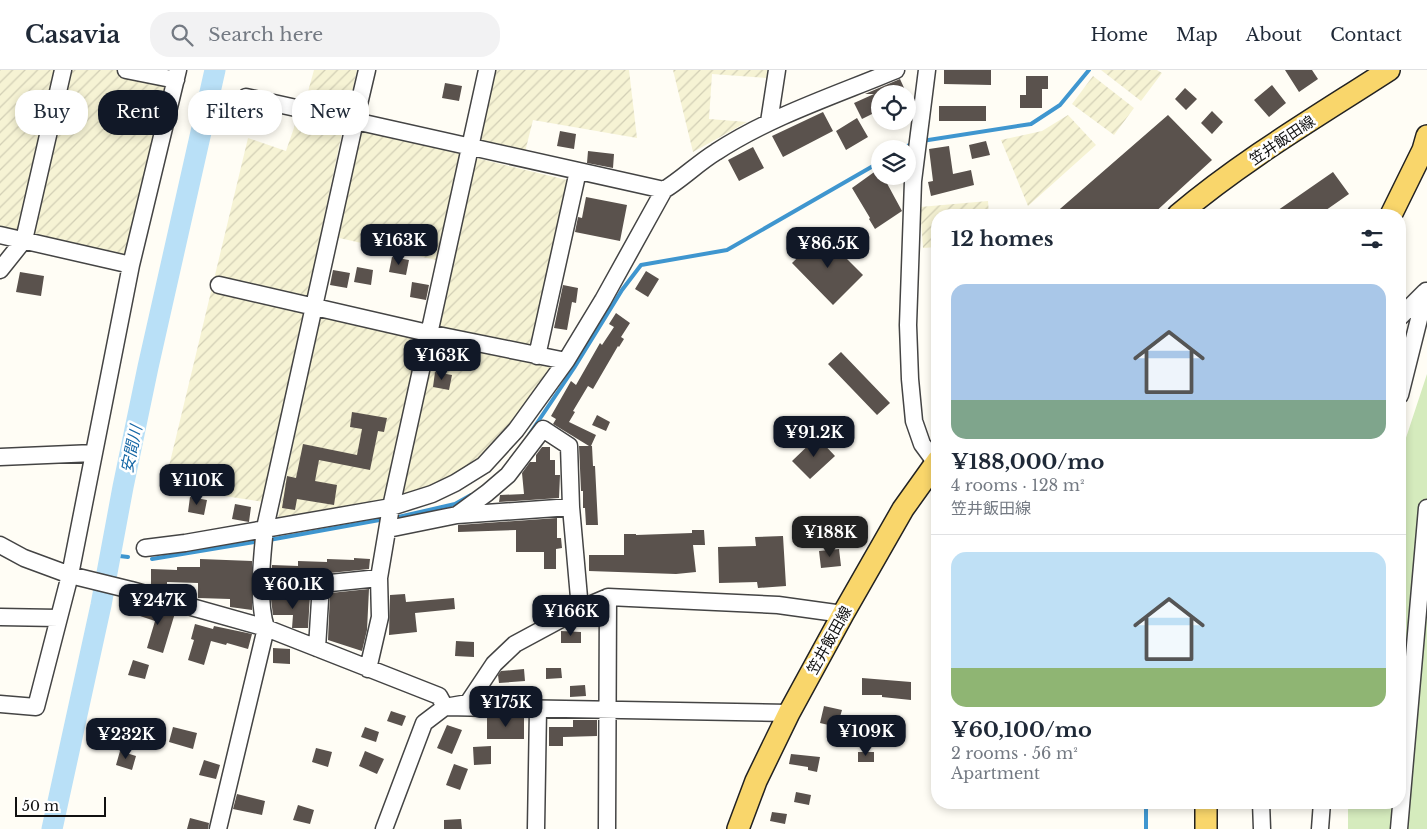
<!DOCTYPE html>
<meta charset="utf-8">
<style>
:root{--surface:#fff;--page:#f2f2f3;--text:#1f2937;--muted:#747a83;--line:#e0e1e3;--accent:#111827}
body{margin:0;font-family:"Libre Baskerville","Noto Sans JP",serif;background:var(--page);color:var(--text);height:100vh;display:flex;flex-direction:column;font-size:19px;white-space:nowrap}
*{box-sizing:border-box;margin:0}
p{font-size:16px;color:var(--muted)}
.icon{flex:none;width:28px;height:28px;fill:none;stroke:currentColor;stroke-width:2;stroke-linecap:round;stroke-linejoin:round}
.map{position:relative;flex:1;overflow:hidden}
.sheet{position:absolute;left:931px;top:139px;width:475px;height:600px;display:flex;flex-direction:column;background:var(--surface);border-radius:20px;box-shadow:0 2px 8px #0003}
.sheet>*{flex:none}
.guide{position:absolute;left:15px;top:20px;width:475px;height:45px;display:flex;gap:10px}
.buttons{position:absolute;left:871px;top:15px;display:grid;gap:10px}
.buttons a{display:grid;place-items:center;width:45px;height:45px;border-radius:50%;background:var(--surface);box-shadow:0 2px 8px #0003;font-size:25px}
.scale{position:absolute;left:15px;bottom:12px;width:91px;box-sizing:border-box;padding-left:5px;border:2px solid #111;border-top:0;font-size:14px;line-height:18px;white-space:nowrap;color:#111;-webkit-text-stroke:4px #fff;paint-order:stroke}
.price{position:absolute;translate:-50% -42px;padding:0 11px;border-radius:10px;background:var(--accent);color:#fff;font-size:16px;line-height:32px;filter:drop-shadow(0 1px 2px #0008)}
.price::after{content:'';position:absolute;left:50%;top:30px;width:15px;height:11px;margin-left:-8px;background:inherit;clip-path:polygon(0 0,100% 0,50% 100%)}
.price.on{background:#222;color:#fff}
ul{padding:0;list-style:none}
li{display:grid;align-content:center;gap:10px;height:265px;padding:0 20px}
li+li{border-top:1px solid var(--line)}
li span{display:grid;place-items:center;height:155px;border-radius:15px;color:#555}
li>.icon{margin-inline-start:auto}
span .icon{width:90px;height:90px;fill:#fffc;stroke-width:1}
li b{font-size:21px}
h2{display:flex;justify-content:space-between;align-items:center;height:60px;padding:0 20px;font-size:21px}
.chip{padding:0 18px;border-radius:20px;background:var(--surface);box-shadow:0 2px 8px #0003;font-size:18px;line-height:45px}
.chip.on{background:var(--accent);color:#fff}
header{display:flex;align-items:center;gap:30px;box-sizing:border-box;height:70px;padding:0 25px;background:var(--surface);border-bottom:1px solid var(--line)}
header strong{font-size:24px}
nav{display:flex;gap:28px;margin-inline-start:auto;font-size:18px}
.search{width:350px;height:45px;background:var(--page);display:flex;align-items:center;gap:12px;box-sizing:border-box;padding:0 18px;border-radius:20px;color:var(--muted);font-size:19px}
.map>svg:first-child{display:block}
</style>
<header>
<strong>Casavia</strong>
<div class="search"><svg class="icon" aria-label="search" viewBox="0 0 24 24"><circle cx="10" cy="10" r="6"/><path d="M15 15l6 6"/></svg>Search here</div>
<nav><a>Home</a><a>Map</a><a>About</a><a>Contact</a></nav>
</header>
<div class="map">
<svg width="1427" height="759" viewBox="0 0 1427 759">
<defs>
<pattern id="farmland-furrows" width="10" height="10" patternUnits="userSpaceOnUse" patternTransform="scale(1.25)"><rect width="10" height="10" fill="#f6f3d4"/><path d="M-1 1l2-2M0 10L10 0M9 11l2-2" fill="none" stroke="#d2cfb5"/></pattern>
</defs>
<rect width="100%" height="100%" fill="#fffdf5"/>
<path fill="url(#farmland-furrows)" d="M0 0H175L131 195 0 165Z
M314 0H357L347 45 304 36Z
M491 0H629L637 68 533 50 525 82 476 72Z
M673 0H768L766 8 712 4 709 49 747 52 693 82Z
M1101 0H1157L1162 3 1141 31Z
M1093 6 1134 38 1114 65 1072 34Z
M1068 45 1096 75 1028 136 1001 70 1042 61Z
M297 49 343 58 264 432 164 417 248 68 286 81Z
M360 59 457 80 461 86 436 190 335 167Z
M472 87 567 110 532 280 434 258Z
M988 131 989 145H938L937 177 923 178 920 137Z
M320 244 421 268 385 433 277 452Z
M432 267 552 297 514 358 482 392 401 428Z"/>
<path fill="#d5ebbd" d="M1427 304V759H1348V733L1400 732V386Z"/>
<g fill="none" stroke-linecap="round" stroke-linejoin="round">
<path stroke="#3f96cf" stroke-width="4" d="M922 71 1031 54 1060 35 1089 0
M902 79 913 73
M529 365 574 298 622 220 641 195 727 180 880 92
M394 448 455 434 471 425
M269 470 385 449
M111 485 128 487
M152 489 260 471
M1146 732V759"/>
<path stroke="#b9e0f7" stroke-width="21" d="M52 759 101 535 123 417 148 297 215 0"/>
</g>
<path fill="#5a524d" d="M944 0H991V15L944 14Z
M1285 0H1312L1318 9 1299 22Z
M1026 6H1048V19H1042V38H1020V25H1026Z
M900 9 905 20 897 24H880V40L862 49 854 33 874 24H865Z
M445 13 462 16 459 31 442 28Z
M1272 15 1286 33 1269 47 1254 30Z
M1185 18 1197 29 1186 40 1175 29Z
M939 36H986V51H939Z
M1212 41 1223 52 1212 64 1201 53Z
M823 42 833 61 783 87 772 66Z
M1168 45 1212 90 1152 145H1053Z
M857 48 868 67 846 80 836 61Z
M560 61 576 64 574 79 557 76Z
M986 71 990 85 972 89 969 75Z
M949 76 953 104 971 100 974 115 931 126 928 112 933 111 929 79Z
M753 77 764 98 739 111 728 90Z
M588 81 614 84 613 98 587 93Z
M877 100 880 106H883L902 141 875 159 869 149 870 148 852 118Z
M1333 102 1349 124 1319 145H1271Z
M586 127 627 135 620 171 575 162 578 147 582 148Z
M822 164 863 205 833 235 792 193Z
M392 187 409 190 406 205 389 202Z
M357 197 373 200 371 215 354 212Z
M333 200 350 203 347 218 330 215Z
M646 201 659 209 648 227 635 219Z
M20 202 44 206 41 226 16 222Z
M412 212 429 215 426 230 410 227Z
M563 215 578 218 576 233 572 232 567 260 554 258Z
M616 243 630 253 621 267 624 269 619 277 618 276 593 319 588 316 573 341 575 342 569 352 596 365 591 376H592L593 396H595L598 455H586L585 438H583V421H581L579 376H589L553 354 556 349 551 346 571 311 576 315 600 273 602 275 614 257 609 254Z
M841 282 890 333 877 345 828 294Z
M435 302 452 305 449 320 433 317Z
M352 342 387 348 384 362 378 361 370 400 319 390 315 411 337 415 334 435 297 429 295 440 282 438 287 406 296 408 303 374 357 385 362 359 350 357Z
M597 345 610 352 606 361 592 355Z
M817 367 835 386 810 409 792 391Z
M542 377H550V390H555V405H560L559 428 499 432 500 425 524 424 522 403 530 392H536V385Z
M190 427 207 430 204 445 188 442Z
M235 434 251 437 249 452 232 449Z
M557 448V468H561L562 478 556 479V499H544V482H516V460L458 462V455Z
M692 460H704L705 475H693L696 502 676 504 589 501V485H624V464H636V465L692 463Z
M783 466 786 516 758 518 757 512 719 513 718 477 756 476 755 467Z
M839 479 841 496 821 498 819 481Z
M354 488 370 489 369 499 271 509 272 495 298 496V491L327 492V489L354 490Z
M200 489 252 491V540L230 537V529L198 528V513L167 512V515L151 514V499L177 500V497H200Z
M369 519 367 560 362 581 328 570 330 523Z
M405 524 406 532 454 528 455 539 415 543 417 562 389 565 390 525Z
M310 525 308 558H292L293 545H273L271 529Z
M144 534 175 543 163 583 147 578 155 551 140 546Z
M195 554 213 559 214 556 252 564 248 579 227 573 226 575 211 571 204 595 188 590 194 570 191 569Z
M561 561 581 562V573H561Z
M456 571 474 572V587L455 586Z
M273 578 290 579V594L273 593Z
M133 590 149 595 145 609 128 605Z
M546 598H561L562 608 546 609Z
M524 599 525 611 499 613 498 605 501 601Z
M862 608 911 612V630L882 627V625H862Z
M585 615 586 626 570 627V616Z
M824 636 842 640 837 657 820 653Z
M391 641 406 646 402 656 387 651Z
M487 648H524V669H487Z
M573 650H597V666L563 667V676H549V657H573Z
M447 655 462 660 452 684 437 678Z
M173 657 197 663 193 679 169 672Z
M365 657 379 662 376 672 361 667Z
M138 660 154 665 150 679 133 674Z
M491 676V694L474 695 473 677Z
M316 678 332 682 328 697 312 692Z
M120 681 136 686 132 700 116 695Z
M365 681 384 689 377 704 359 696Z
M858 682H874V692H858Z
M791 684 820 687 817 702 808 700V697L789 694Z
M204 690 220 695 216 709 199 705Z
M454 694 468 699 460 720 446 715Z
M796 722 811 725 809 735 794 732Z
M237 724 265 731 262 745 233 739Z
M298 735 314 740 310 754 293 750Z
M772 742 787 744 785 754 770 751Z
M190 748 209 753 208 759H187Z
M461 749 462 759H444V750Z"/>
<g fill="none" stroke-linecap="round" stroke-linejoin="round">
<g stroke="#444" stroke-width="19">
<path id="minor" d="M126 0 176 10
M927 0 913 111 908 255 910 309 914 351 922 374 936 393
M246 27 355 51 367 0
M769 52 777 0
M0 165 131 195
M0 200 24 170 63 0
M219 215 428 263 566 291
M1400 247 1425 222
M537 286 578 101
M1400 325 1426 221
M0 387 94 383
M457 445 571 437
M388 459 457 445 487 423 508 405 543 359 569 376 571 437 580 539
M0 475 24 488 70 505 131 520 266 558 439 626 445 637 789 643
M145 478 185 473 391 437 432 424 455 413 484 395 516 360 566 291 603 230 664 120
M262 520 379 508
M0 547 58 548
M317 578 321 514
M368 599 380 547 379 508 391 437 487 0
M0 634 36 637 70 505 131 195 178 0
M1261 732 1262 759
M218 759 266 558C257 530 262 487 265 458L355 51 664 120C682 109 698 93 716 82 771 46 836 25 896 0
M384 759 424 653 445 637 468 633 494 594 515 574 580 539 608 527 778 535 843 544
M536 759 538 639
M607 759 608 527
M1320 759 1322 732
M1399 759 1427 438"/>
</g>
<g stroke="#222" stroke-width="24">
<path id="major" d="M1178 145C1243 90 1318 46 1389 0
M1391 145 1423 80 1427 66
M1206 732V759
M738 759 756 711 789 643 843 544 903 439 938 390"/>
</g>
<use href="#minor" stroke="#fff" stroke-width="16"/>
<use href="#major" stroke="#f9d66b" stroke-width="21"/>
</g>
<g text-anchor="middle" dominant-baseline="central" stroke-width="5" stroke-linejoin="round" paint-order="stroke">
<g font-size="15" fill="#111" stroke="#fff">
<text transform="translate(1282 70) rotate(-34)">笠井飯田線</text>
<text transform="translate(829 570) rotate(-61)">笠井飯田線</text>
</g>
<g font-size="16" font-style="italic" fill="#1768a6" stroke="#fff">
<text transform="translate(131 379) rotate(-78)">安間川</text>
</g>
</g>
</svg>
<div class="buttons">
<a><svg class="icon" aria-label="locate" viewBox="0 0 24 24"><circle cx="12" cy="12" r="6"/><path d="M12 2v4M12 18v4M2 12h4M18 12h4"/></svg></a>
<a><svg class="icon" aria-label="layers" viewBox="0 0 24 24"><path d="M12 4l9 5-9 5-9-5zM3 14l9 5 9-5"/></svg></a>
</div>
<div class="scale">50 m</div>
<b class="price" style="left:399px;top:196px">¥163K</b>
<b class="price" style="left:828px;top:199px">¥86.5K</b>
<b class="price" style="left:442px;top:311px">¥163K</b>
<b class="price" style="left:814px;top:388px">¥91.2K</b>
<b class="price" style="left:197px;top:436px">¥110K</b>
<b class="price on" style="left:830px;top:488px">¥188K</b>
<b class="price" style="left:293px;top:540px">¥60.1K</b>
<b class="price" style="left:158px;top:556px">¥247K</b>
<b class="price" style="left:571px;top:567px">¥166K</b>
<b class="price" style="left:506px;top:658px">¥175K</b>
<b class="price" style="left:866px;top:687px">¥109K</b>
<b class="price" style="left:126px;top:690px">¥232K</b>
<div class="guide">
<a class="chip">Buy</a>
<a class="chip on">Rent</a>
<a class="chip">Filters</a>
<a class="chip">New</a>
</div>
<section class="sheet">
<h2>12 homes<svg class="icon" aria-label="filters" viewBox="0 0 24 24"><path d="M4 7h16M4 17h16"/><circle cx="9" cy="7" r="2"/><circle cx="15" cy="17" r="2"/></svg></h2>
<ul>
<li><span style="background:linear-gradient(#a9c7e8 75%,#7fa58c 0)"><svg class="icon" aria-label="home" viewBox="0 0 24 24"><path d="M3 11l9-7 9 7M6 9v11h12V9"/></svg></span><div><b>¥188,000/mo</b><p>4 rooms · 128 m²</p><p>笠井飯田線</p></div></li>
<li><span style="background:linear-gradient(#bfe0f5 75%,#8fb573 0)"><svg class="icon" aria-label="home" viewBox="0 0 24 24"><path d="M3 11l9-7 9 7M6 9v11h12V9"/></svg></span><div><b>¥60,100/mo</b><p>2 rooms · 56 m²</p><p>Apartment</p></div></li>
</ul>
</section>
</div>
